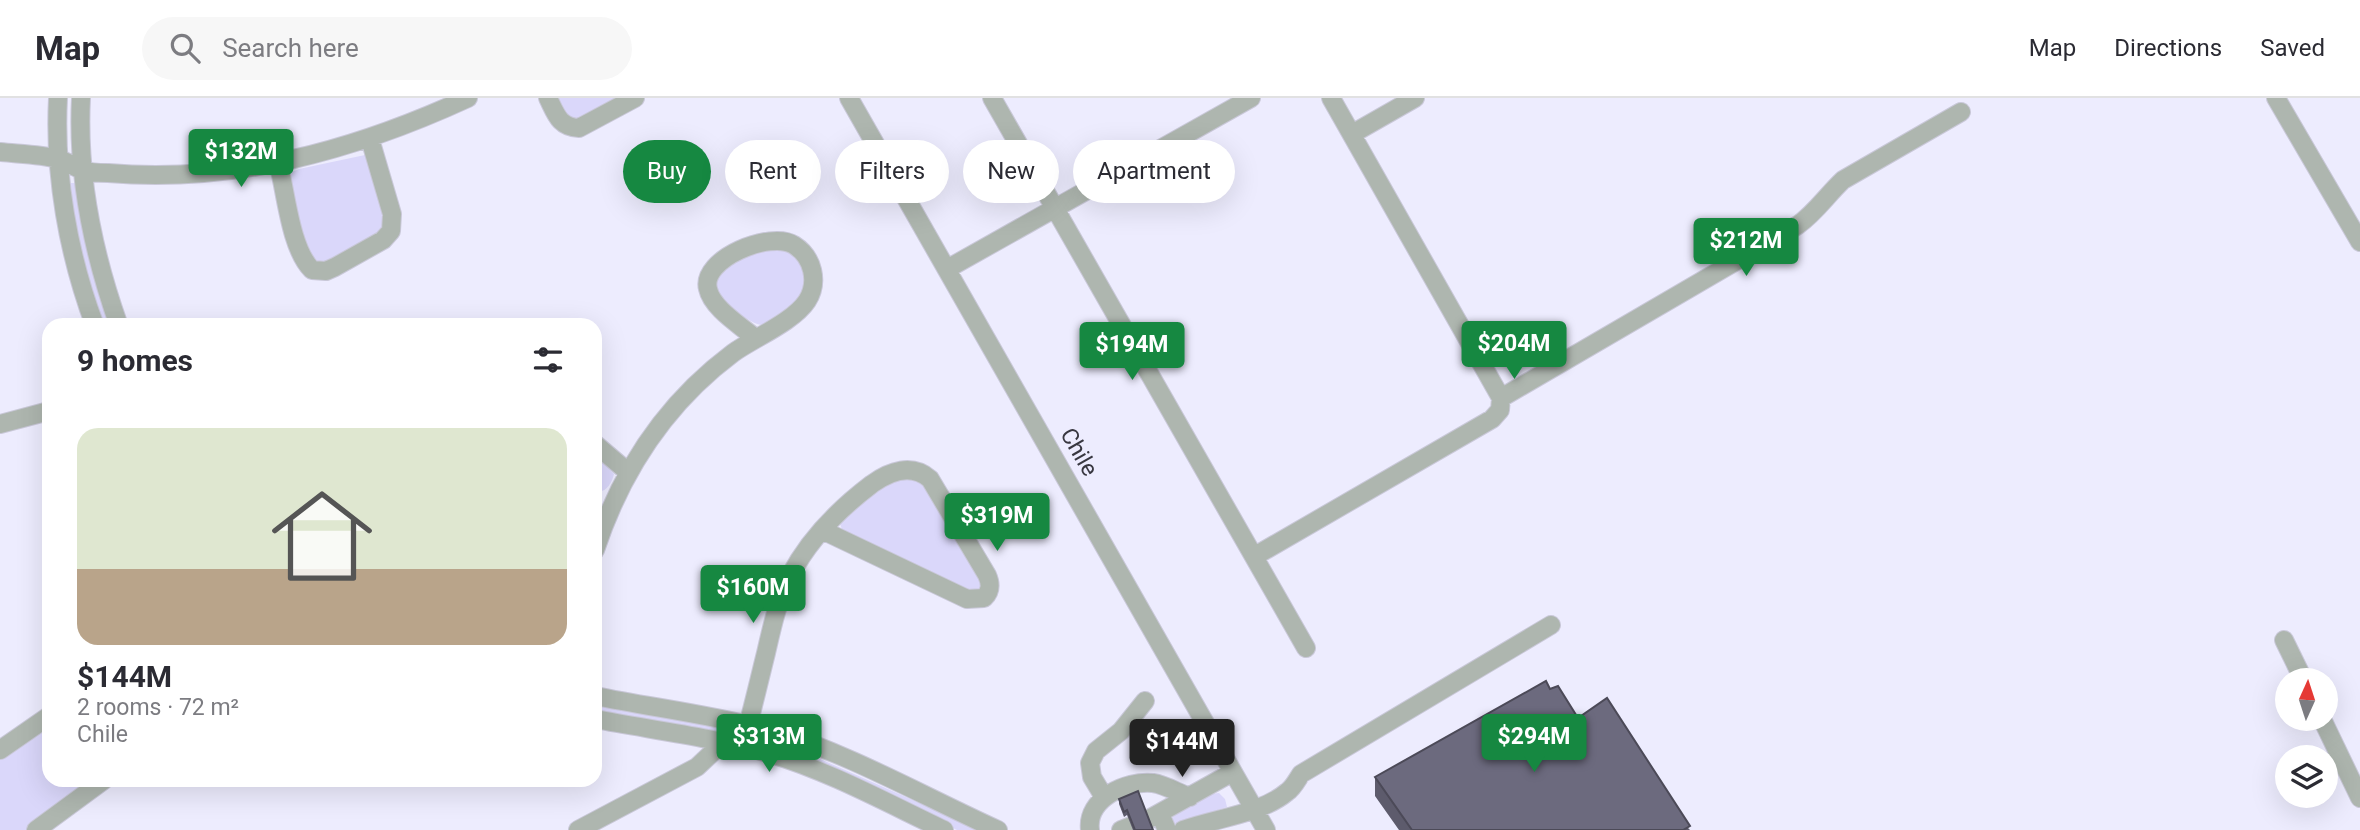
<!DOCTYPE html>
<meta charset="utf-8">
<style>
:root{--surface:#fff;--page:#f7f7f7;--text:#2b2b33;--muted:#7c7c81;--line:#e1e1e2;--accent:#168841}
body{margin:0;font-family:Roboto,sans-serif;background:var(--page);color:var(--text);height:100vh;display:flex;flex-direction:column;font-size:26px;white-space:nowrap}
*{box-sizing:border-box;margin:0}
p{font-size:23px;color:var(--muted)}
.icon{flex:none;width:38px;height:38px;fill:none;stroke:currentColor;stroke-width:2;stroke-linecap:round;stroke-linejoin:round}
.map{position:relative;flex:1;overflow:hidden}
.drawer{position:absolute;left:42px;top:220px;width:560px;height:469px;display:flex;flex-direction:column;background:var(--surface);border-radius:21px;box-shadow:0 7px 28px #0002}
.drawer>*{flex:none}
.banner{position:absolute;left:623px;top:42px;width:665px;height:63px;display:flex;gap:14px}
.needle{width:46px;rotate:3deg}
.controls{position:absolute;left:2275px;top:570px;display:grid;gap:14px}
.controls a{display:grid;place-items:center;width:63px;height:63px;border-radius:50%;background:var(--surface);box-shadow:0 7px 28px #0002;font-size:35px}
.price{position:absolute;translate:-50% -60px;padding:0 16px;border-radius:7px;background:var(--accent);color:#fff;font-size:23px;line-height:46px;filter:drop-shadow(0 2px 4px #0008)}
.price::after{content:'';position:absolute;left:50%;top:42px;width:21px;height:16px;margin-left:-10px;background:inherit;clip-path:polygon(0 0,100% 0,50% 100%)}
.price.on{background:#222;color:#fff}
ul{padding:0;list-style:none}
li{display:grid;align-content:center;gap:14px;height:371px;padding:0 35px}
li+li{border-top:2px solid var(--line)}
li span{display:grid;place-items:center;height:217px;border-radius:21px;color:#555}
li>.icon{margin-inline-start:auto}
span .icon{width:126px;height:126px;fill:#fffc;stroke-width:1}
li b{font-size:30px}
h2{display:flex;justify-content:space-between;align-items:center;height:84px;padding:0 35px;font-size:30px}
.chip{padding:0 24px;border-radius:32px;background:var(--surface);box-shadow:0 7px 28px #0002;font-size:24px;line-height:63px}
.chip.on{background:var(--accent);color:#fff}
header{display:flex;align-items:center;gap:42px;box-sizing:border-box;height:98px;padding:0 35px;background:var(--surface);border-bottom:2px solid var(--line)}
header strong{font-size:33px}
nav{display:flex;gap:38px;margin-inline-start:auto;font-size:24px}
.search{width:490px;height:63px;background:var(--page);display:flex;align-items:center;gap:18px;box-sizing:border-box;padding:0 24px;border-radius:38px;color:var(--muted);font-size:26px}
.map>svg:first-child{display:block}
</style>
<header>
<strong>Map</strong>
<div class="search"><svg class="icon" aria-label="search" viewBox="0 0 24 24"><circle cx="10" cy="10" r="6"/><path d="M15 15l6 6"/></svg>Search here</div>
<nav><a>Map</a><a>Directions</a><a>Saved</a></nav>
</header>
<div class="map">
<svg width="2360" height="732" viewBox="0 0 2360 732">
<rect width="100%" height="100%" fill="#edecfe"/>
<path fill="#dad7fa" d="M555 0H623L586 21 570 22Z
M365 57 370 61 387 121 386 132 323 169 307 157 289 82 292 74 299 71Z
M71 85H78L111 227H103C87 181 72 134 71 85Z
M779 148 799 159C812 205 800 203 764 227 753 229 719 202 716 191 715 187 715 184 715 180 731 161 756 155 779 148Z
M595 356 614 376C612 385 606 396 595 393Z
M903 377 924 383 981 480 982 489 977 494H968L843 434 840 426 842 421 888 384Z
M595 609 617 610 727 630 734 640 595 615Z
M49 625V682L93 683 26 732H0V659Z
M765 645 800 652 980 732H957L842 677Z
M1219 695 1225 701 1227 709 1175 726 1172 720C1182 711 1206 696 1219 695Z"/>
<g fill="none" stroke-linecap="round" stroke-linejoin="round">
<g stroke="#c9c8d8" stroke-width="20">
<path id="minor" d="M58 0C54 76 68 156 95 228
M81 0C77 77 93 155 119 228
M548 0C556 16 559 29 579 30L635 0
M849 0 1266 732
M992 0 1306 550
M2276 0 2360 144
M1352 36 1415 0
M0 54C19 56 40 56 58 61 67 63 74 69 82 72 90 75 100 75 108 75 234 86 355 52 468 0
M278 64C286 94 290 150 312 172L326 173 335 169 383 142 391 133 392 116 370 41
M947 171 1251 0
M1501 300 1798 127C1816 114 1827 97 1843 82L1961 14
M0 326 49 313
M595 346 628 374
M595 452C621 374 666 305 733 255 754 240 793 224 807 203 819 184 813 159 794 147 771 132 700 161 708 191 712 210 740 227 755 240
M1255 458 1492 321 1500 312 1501 300 1331 0
M2284 542 2304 583
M595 598C654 610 715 617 773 633 848 655 927 700 998 732
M595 621C653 632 711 639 768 655 829 673 887 705 944 732
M2322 621 2360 700
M742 649C751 618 758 587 766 555 772 529 778 501 790 478 809 441 839 411 872 386 890 373 912 365 930 381L987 477C991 486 991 493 984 500L967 501 822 432
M0 652 49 618
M1104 699 1092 679 1090 665 1096 653 1121 633 1145 603
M1160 716 1167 732
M1147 722 1233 674
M36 732 104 682
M578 732 697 669 715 652 717 643
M1090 732C1086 701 1126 682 1153 685 1166 687 1178 695 1190 699
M1121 732 1131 728
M1183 732C1216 720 1261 716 1287 694 1293 690 1297 682 1301 676L1551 527"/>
</g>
<use href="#minor" stroke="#aeb6af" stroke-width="18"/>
</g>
<path fill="#5d5b6c" d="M1550 591 1690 732H1399L1375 698V679Z
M1119 701 1153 732H1133L1127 717 1124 719 1119 706Z"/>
<path fill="#6c6a7e" stroke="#4c4a58" stroke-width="2" d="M1546 583 1550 591 1558 588 1578 620 1607 600 1690 728 1683 732H1412L1375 679Z
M1138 693 1153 732H1135L1127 712 1124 714 1119 701Z"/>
<g text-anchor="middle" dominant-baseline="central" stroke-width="7" stroke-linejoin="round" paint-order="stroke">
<g font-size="23" fill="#383740" stroke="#edecfe">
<text transform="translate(1079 354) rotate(60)">Chile</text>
</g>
</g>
</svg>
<div class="controls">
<a><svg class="needle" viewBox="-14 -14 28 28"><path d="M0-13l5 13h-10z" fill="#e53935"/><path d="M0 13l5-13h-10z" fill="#7c7c81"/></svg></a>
<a><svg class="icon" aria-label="layers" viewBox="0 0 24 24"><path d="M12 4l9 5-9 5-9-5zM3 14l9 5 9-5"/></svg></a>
</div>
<b class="price" style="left:241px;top:91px">$132M</b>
<b class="price" style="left:1746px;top:180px">$212M</b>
<b class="price" style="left:1514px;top:283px">$204M</b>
<b class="price" style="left:1132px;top:284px">$194M</b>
<b class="price" style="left:997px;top:455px">$319M</b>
<b class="price" style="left:753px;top:527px">$160M</b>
<b class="price" style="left:769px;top:676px">$313M</b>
<b class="price" style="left:1534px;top:676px">$294M</b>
<b class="price on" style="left:1182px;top:681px">$144M</b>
<div class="banner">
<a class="chip on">Buy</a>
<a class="chip">Rent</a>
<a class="chip">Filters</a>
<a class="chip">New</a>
<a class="chip">Apartment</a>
</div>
<section class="drawer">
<h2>9 homes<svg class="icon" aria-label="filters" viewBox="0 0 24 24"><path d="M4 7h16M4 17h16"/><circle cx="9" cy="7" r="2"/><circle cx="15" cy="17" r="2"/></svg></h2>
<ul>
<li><span style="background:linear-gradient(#dfe7d0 65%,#b9a48a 0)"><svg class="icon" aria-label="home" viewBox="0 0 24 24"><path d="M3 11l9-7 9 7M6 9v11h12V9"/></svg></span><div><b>$144M</b><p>2 rooms · 72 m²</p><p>Chile</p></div></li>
</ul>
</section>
</div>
